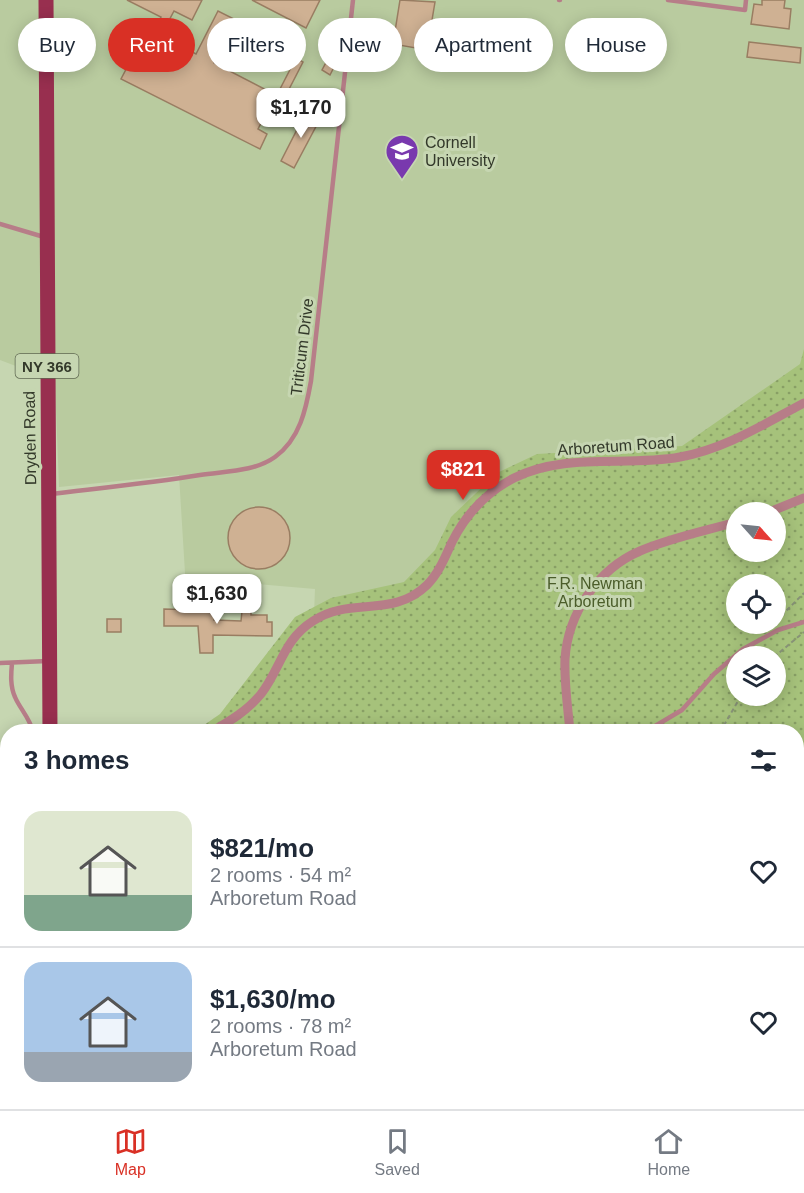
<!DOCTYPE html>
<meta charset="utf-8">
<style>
:root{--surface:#fff;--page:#f2f2f3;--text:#1f2937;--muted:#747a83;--line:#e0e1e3;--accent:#d93025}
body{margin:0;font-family:Helvetica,sans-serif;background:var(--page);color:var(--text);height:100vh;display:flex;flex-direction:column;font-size:22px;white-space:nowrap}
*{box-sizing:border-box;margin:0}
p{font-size:20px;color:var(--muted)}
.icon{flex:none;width:33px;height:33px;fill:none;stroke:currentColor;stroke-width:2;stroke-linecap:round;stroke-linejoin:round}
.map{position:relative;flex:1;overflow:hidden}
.side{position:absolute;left:0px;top:724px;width:804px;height:386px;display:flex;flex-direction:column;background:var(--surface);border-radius:24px 24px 0 0;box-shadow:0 3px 15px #0003}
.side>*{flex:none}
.banner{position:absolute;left:18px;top:18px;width:768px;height:54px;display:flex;gap:12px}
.needle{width:39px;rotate:117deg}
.tools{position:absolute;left:726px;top:502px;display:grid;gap:12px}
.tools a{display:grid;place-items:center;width:60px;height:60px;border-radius:50%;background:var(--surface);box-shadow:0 3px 15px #0003;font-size:30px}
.price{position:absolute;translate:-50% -51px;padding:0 14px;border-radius:12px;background:#fff;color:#222;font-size:20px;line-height:39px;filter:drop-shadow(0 2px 3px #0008)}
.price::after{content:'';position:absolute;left:50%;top:36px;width:18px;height:14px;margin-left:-9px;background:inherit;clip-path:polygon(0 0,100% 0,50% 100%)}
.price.on{background:var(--accent);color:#fff}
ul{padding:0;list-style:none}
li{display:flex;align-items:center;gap:18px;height:150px;padding:0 24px}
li+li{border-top:2px solid var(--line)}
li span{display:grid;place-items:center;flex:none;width:168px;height:120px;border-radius:18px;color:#555}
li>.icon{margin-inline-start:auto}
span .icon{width:72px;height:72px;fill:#fffc;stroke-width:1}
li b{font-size:26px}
h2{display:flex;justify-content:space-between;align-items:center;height:72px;padding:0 24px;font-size:26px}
.pill{padding:0 21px;border-radius:27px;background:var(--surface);box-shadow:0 3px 15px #0003;font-size:21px;line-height:54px}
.pill.on{background:var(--accent);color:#fff}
.tabs{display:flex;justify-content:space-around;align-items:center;height:84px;border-top:2px solid var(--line);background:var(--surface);font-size:16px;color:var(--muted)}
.tabs a{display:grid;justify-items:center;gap:3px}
.tabs .on{color:var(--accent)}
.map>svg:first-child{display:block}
</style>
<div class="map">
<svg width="804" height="1109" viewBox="0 0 804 1109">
<defs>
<pattern id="park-dots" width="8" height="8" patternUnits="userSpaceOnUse" patternTransform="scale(1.5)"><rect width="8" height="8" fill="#a6c27b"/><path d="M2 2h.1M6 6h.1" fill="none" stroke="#889f65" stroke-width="1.8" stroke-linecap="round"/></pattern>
<pattern id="water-waves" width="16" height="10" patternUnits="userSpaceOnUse" patternTransform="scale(1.5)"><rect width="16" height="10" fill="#388fd4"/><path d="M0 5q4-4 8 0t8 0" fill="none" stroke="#3076ac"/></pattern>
</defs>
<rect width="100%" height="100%" fill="#c6d6b1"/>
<path fill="#b9cb9f" d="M0 0H804V399L413 591 314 615 315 589 244 583 242 590 186 589 179 475 59 487 55 381 0 360Z"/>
<path fill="url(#park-dots)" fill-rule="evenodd" d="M804 349V1109H63V1103L796 1102V732H194L220 714 295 617 331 598 404 582 435 550 451 517 497 473 537 454 682 446 800 364ZM736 513H776V552H736ZM736 585H776V624H736ZM736 657H776V696H736Z"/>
<path fill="url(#water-waves)" d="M377 1103H584C560 1109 534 1099 511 1109H381Z"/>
<path fill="#cfb193" stroke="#997d62" stroke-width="1.5" d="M127 0H202L192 20 174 11 164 30 180 38 177 44 196 54 218 11 236 20 214 63 276 95 258 129 267 134 260 149 121 79 142 39 148 42 161 17Z
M252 0H320L306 28Z
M400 0 435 2 427 50 393 44Z
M762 0H785L784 8 791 9 789 29 751 24 754 4 762 5Z
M749 42 801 48 800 63 747 57Z
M329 57 337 61 330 75 322 70Z
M296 58 303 62 286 95 279 91Z
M307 110 321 117 294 168 281 161Z
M228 538a31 31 0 1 1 62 0a31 31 0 1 1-62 0Z
M197 606H214V620L241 621 242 611 251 612V615H267V622H272V636L213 635V653H200L198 626H164V609L197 610Z
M107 619H121V632H107Z"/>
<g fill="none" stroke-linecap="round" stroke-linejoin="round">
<path stroke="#879277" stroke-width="2" stroke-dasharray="4.5 3" stroke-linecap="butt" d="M776 621 804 593
M759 657 762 648
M774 657 804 632
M720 732 741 696
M193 1102 195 1109
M356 1102 360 1109
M701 1102 705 1109
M705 1102 716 1109
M597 1109 603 1102"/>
<path stroke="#b77d88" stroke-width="4.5" d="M559 0H560
M668 0 745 10 746 0
M0 224 44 237
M51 494C101 488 151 483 200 475 225 471 254 472 275 457 300 439 306 409 311 381L353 0
M0 663 48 661
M12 663C11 674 10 686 15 697 20 709 30 718 33 732
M645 732 682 710 714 674 743 649 778 630 804 622
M796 804 804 806
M0 878 8 860"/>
<path stroke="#b77d88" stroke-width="9" d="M767 513 804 498
M211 732C230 721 247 711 261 694 281 668 283 640 313 621 351 596 392 619 427 585 439 573 445 557 452 542 466 514 487 492 514 478 565 452 626 467 680 457 725 449 764 424 804 403
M570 732C568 708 564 683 565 659 568 613 598 569 640 551 670 538 705 531 736 522
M149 1102 151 1109
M499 1102 503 1109"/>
<path stroke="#982f4f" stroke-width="15" d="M46 0 50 732
M54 1102V1109"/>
</g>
<defs>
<g id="university-pin" transform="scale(1.725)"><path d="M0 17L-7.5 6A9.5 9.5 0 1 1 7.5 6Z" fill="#7939ae" stroke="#c6d6b1"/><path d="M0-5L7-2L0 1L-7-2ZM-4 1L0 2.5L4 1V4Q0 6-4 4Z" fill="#fff"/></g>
</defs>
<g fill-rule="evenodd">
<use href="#university-pin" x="402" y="151"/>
</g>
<g text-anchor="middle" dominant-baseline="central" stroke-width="6" stroke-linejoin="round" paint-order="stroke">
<rect fill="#c6d6b1" stroke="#5f6852" stroke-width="1.5" x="15.5" y="354" width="63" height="24" rx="4.5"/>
<g font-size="15" font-weight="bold" fill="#33392a">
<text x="47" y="366">NY 366</text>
</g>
<g font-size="16" fill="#33392a" stroke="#c6d6b1" text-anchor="start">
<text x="425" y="142">Cornell<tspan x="425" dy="18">University</tspan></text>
</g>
<g font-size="16" fill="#33392a" stroke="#c6d6b1">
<text transform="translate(302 347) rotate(-83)">Triticum Drive</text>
<text transform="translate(30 438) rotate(-91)">Dryden Road</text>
<text transform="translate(616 446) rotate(-4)">Arboretum Road</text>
</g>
<g font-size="16" fill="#4b5d2a" stroke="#c6d6b1">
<text x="595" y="583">F.R. Newman<tspan x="595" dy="18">Arboretum</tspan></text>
</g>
</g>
</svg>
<div class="tools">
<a><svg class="needle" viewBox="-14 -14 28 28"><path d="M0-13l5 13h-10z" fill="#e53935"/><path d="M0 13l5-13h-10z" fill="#747a83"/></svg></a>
<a><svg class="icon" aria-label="locate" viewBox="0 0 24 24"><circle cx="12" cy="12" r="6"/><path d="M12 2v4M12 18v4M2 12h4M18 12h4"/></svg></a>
<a><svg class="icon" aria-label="layers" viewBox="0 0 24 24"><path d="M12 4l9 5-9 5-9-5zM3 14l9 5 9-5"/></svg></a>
</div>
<b class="price" style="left:301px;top:139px">$1,170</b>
<b class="price on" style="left:463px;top:501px">$821</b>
<b class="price" style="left:217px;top:625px">$1,630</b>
<div class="banner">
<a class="pill">Buy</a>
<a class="pill on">Rent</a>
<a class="pill">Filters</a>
<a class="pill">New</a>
<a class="pill">Apartment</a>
<a class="pill">House</a>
</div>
<section class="side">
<h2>3 homes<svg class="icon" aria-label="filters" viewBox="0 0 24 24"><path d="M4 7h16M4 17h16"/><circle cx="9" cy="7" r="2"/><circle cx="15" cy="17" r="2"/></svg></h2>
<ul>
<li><span style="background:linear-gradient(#dfe7d0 70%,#7fa58c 0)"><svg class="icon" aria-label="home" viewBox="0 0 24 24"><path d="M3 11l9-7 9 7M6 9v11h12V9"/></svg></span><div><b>$821/mo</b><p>2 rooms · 54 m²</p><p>Arboretum Road</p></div><svg class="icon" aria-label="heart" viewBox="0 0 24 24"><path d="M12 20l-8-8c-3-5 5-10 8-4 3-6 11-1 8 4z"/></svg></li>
<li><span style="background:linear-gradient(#a9c7e8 75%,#9aa5b1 0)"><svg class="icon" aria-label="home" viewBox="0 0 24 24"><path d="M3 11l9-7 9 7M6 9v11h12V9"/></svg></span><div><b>$1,630/mo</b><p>2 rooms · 78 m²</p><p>Arboretum Road</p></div><svg class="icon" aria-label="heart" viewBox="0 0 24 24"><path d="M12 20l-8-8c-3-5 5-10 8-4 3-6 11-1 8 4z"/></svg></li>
</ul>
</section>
</div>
<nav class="tabs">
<a class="on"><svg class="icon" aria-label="map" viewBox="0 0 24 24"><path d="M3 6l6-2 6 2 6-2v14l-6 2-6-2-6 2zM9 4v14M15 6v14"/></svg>Map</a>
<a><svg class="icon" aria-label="saved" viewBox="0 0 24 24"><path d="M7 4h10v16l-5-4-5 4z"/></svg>Saved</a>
<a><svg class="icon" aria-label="home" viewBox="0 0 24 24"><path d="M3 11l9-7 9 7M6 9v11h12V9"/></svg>Home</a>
</nav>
